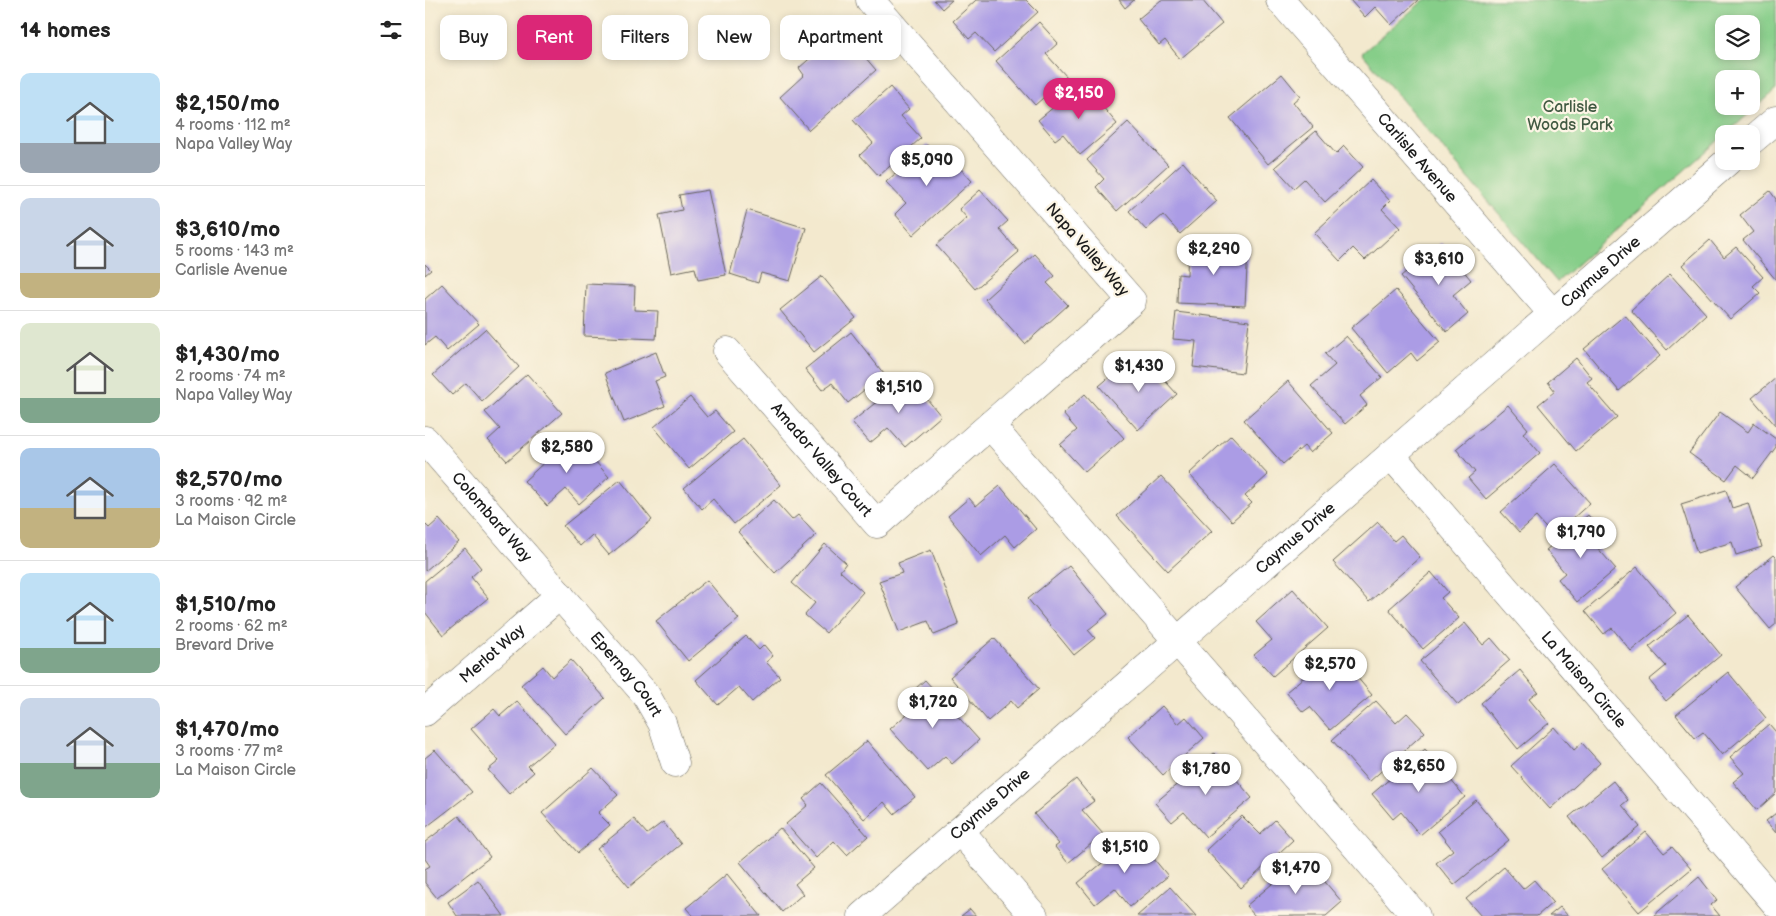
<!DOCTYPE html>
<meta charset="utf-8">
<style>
:root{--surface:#fff;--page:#f2f2f2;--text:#222;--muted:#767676;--line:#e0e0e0;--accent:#db2777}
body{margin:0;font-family:"Balsamiq Sans",sans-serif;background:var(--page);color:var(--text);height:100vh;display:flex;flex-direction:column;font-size:19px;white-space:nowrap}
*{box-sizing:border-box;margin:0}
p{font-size:16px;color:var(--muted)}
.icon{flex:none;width:28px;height:28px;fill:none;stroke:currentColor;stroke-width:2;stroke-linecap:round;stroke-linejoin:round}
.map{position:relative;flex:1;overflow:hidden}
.panel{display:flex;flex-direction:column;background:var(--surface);width:425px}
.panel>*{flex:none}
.top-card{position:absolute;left:15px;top:15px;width:475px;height:45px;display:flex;gap:10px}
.fabs{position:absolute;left:1290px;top:15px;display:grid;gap:10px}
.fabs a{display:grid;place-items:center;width:45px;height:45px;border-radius:10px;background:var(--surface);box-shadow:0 2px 8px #0003;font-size:25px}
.price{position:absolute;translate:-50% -42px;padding:0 11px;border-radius:18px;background:#fff;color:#222;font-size:16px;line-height:32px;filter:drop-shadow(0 1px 2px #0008)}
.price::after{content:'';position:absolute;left:50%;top:30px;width:15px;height:11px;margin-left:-8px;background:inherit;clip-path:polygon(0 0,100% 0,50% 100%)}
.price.selected{background:var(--accent);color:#fff}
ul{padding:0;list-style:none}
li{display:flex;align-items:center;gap:15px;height:125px;padding:0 20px}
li+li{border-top:1px solid var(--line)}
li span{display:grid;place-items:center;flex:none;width:140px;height:100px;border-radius:10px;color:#555}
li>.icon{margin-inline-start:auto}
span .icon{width:60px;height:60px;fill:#fffc;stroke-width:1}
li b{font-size:21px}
h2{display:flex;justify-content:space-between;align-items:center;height:60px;padding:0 20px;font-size:21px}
.tag{padding:0 18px;border-radius:10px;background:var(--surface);box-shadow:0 2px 8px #0003;font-size:18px;line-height:45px}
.tag.selected{background:var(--accent);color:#fff}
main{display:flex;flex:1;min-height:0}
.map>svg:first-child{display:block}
</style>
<main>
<section class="panel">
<h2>14 homes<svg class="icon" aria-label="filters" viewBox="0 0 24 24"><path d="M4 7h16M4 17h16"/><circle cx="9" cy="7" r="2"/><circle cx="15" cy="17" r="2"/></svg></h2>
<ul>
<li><span style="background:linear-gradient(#bfe0f5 70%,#9aa5b1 0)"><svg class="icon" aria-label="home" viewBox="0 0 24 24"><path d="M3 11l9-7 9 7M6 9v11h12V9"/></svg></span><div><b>$2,150/mo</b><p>4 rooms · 112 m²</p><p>Napa Valley Way</p></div></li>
<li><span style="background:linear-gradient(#c9d6e8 75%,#c2b280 0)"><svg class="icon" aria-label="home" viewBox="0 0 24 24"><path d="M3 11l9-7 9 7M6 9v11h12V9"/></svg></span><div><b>$3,610/mo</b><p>5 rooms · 143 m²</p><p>Carlisle Avenue</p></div></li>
<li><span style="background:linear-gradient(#dfe7d0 75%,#7fa58c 0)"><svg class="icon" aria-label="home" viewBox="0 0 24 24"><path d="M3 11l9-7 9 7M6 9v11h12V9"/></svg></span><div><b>$1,430/mo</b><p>2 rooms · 74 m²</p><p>Napa Valley Way</p></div></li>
<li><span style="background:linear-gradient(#a9c7e8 60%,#c2b280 0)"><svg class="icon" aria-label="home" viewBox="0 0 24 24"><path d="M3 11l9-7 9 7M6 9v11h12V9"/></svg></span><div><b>$2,570/mo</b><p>3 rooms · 92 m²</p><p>La Maison Circle</p></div></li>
<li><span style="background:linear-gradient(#bfe0f5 75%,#7fa58c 0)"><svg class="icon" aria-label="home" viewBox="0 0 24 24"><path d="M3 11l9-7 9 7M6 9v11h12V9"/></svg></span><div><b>$1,510/mo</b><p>2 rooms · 62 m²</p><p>Brevard Drive</p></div></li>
<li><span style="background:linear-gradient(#c9d6e8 65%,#7fa58c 0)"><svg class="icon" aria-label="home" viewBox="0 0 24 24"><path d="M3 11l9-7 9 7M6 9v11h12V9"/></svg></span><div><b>$1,470/mo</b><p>3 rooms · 77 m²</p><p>La Maison Circle</p></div></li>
</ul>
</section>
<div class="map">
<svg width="1351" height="916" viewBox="0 0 1351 916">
<rect width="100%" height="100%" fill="#fcf5e5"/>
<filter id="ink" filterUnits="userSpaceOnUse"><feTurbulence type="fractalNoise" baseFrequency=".02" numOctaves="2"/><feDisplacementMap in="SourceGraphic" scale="10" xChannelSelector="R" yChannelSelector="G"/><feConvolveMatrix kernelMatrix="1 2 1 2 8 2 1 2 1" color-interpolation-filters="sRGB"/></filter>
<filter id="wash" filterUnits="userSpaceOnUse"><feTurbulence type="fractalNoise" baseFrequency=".0096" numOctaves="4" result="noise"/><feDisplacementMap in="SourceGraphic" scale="20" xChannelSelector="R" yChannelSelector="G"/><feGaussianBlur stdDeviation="1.12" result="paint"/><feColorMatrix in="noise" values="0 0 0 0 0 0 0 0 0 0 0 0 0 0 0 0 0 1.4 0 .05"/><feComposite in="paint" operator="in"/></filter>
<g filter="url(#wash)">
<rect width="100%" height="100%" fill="#f3e9ce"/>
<path fill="#86ce89" stroke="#517552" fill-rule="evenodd" d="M999 0H1351V90L1132 282 937 53ZM1299 24H1326V51H1299ZM1299 79H1326V106H1299Z"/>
<g id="blocks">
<path fill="#ab9ce5" d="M509 0H527L517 9Z
M551 0H601L613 12 569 52 551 33 544 39 528 21Z
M694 0H709L700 8Z
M736 0H777L797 24 755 59 740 40 734 45 713 19Z
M925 0H993L966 25 950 7 940 17Z
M614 22 633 43 621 54 642 77 610 105 571 61Z
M408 38 425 56 433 49 451 70 384 130 355 97 379 75 374 68Z
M857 74 875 96 868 102 888 127 843 164 805 118Z
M658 83 692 124 655 155 638 134 630 140 613 120Z
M465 87 484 109 476 116 496 138 454 176 435 155 448 143 428 120Z
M703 122 743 165 692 211 671 187 679 179 662 160Z
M891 131 911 154 919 146 938 167 900 202 879 179 869 188 850 167Z
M502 145 516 159 522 154 547 181 488 235 470 214 481 203 461 182Z
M758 162 792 201 755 234 738 215 721 230 704 211Z
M946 180 965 201 957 209 975 228 940 260 928 248 915 261 889 233Z
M283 190 301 275 273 280 270 268 246 273 234 215 257 210 254 195Z
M555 190 583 221 574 229 594 252 550 289 511 245 542 218 534 209Z
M1345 191 1351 199V280L1318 240 1328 232 1315 215Z
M322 210 381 228 365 281 336 273 333 283 305 274Z
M1285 240 1299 257 1311 247 1338 277 1328 286 1335 293 1305 319 1257 265Z
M1016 243 1046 280 1028 295 1043 314 1022 332 976 276Z
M763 245 823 248 820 306 752 303 753 274 762 275Z
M610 254 630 276 622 283 643 305 600 344 560 299Z
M0 264 6 270 0 275Z
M1245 274 1281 314 1242 350 1206 310Z
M397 276 431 318 389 352 355 310Z
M17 284 54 324 22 351 10 337 0 345V299Z
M161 284 210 286 209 310 233 311 231 339 159 336Z
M971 290 1015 342 992 361 986 353 963 373 926 328Z
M751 312 824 321 818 373 768 367 771 341 748 339Z
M1200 315 1235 356 1194 391 1159 349Z
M60 329 94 367 57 401 41 383 27 395 8 375Z
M426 332 459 374 423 403 407 383 397 390 380 369Z
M921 336 957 377 935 396 942 405 920 424 886 386 910 365 900 354Z
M231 352 240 377 230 381 240 406 199 422 180 373Z
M1151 358 1167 378 1162 382 1192 417 1151 451 1113 405 1130 391 1123 382Z
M721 360 752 394 713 430 674 386 694 369 701 377Z
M102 374 137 413 82 461 63 440 75 429 60 412Z
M483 376 516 416 480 447 463 428 445 443 427 422Z
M1351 378V426L1327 398Z
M863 381 908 433 885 453 879 446 858 464 819 420Z
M660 394 699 438 660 472 635 445 652 430 638 414Z
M265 397 282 417 290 411 308 432 264 469 229 427Z
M1083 405 1103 429 1098 433 1115 453 1061 499 1043 478 1050 472 1031 449Z
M1295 412 1323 432 1329 423 1351 439V447L1328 478 1312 465 1301 480 1264 453Z
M806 435 843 475 820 496 827 503 807 521 764 474Z
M148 436 184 477 154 504 141 489 122 506 99 481Z
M318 439 356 485 309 524 288 499 277 509 259 488Z
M1130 464 1165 503 1128 536 1111 517 1094 532 1076 512Z
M736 476 787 531 743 571 692 516Z
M195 480 227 520 184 555 167 535 155 546 138 526Z
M575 486 611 529 590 547 580 535 556 556 523 516 544 498 551 506Z
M1301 490 1307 508 1323 503 1337 547 1311 555 1307 542 1272 553 1256 504Z
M349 500 367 520 373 515 391 535 350 573 313 532Z
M1163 515 1181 536 1170 545 1191 569 1152 602 1133 579 1140 573 1121 550Z
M14 519 34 542 0 571V524L4 528Z
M953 522 969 541 976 535 995 557 944 602 908 562Z
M400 544 421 563 415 571 438 592 401 633 380 615 390 603 367 583Z
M40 548 56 568 46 577 63 598 18 635 0 612V581Z
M506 550 534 625 509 635 503 621 474 632 454 581 477 573 473 563Z
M1349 555 1351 557V624L1345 629 1310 587Z
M644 566 683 614 663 630 670 638 649 655 603 599Z
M1212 567 1251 613 1206 651 1187 628 1179 634 1160 611Z
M1006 572 1023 592 1016 598 1034 618 998 649 964 609Z
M282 580 314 619 263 661 231 621Z
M868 589 903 628 848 676 829 655 847 640 831 622Z
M1263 615 1296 655 1241 701 1224 680 1241 666 1224 647Z
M1040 623 1058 645 1066 638 1085 660 1033 705 995 661Z
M321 636 334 650 339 645 348 656 341 662 355 677 327 702 314 687 293 705 271 680Z
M569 638 614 689 592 708 586 701 563 721 525 677Z
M910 651 947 695 905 730 885 707 878 712 861 692Z
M146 660 180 698 140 734 96 685 118 666 127 677Z
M1095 670 1113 692 1104 699 1124 723 1093 749 1056 703Z
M1303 672 1341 718 1297 755 1278 732 1270 738 1251 715Z
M500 680 554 740 527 764 520 756 503 771 465 729 490 707 481 697Z
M92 701 130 743 103 766 109 772 84 794 63 770 74 761 46 729 69 709 75 716Z
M951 701 971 723 982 713 1000 732 944 782 907 740Z
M737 706 753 724 761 717 779 738 738 775 703 737Z
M1344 724 1351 732V793L1332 810 1308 782 1319 773 1305 757Z
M1129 727 1149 750 1157 743 1175 763 1125 809 1086 766Z
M442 741 490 797 469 814 459 802 439 819 401 775Z
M1000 749 1040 797 995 835 976 812 968 819 947 794Z
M10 750 47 792 0 828V758Z
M789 753 827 798 781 837 759 812 747 822 730 803Z
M168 768 193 795 173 813 185 825 153 853 117 813Z
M651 779 669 801 657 810 678 834 643 863 630 847 634 844 609 814Z
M1188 781 1203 800 1197 805 1215 827 1177 858 1144 817Z
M396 783 443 836 422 855 409 841 391 858 361 824 383 805 378 799Z
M1051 800 1084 840 1029 885 1011 863 1028 850 1013 831Z
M1351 813V833L1341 821Z
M34 816 65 857 12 898 0 883V869L5 866 0 859V842Z
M817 816 835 834 850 820 868 840 816 888 781 850Z
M209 819 222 834 238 822 256 844 204 887 172 849Z
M355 828 389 868 370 884 378 894 357 912 315 862Z
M1221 832 1239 853 1247 847 1266 869 1214 912 1177 869Z
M710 836 743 876 705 907 690 888 670 904 653 883Z
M879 857 917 902 901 916H830L821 906Z
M1079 867 1098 889 1109 880 1128 902 1112 916H1056L1041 899Z
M302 874 336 916H268L261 908Z
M1274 877 1292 900 1286 905 1295 916H1228Z
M53 880 79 916H32L23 902Z
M745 887 771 916H712Z
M1135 907 1143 916H1124Z
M545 909 551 916H536Z"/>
</g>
</g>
<g filter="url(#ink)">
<use href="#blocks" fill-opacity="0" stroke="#67645a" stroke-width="1"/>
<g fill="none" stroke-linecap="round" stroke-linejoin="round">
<g stroke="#67645a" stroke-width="29">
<g id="minor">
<path id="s1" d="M855 0 1128 314"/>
<path d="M1326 141 1351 120"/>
<path id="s2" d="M302 351 452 524 707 301 445 0"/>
<path d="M565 425 991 916"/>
<path id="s3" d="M0 440 221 695 237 723 250 763"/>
<path id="s4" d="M966 455 1351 904"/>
<path id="s5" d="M0 712 135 595"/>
<path d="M535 831 609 916"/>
<path id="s6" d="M437 916 1303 161"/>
</g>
</g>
<use href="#minor" stroke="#fff" stroke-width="28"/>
</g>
</g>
<g text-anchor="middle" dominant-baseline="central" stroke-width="4.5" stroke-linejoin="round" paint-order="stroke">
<g font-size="16" fill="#415a42" stroke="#fcf5e5">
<text x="1145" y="107">Carlisle<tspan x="1145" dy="18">Woods Park</tspan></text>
</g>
<g font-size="16" fill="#1c1c1c" stroke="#fcf5e5">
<text stroke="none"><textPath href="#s1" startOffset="209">Carlisle Avenue</textPath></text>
<text transform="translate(662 250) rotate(49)">Napa Valley Way</text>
<text stroke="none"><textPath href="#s6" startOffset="980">Caymus Drive</textPath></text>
<text stroke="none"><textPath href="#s2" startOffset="144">Amador Valley Court</textPath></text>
<text stroke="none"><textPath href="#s3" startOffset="102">Colombard Way</textPath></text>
<text stroke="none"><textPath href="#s6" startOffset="575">Caymus Drive</textPath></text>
<text stroke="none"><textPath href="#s5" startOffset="89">Merlot Way</textPath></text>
<text stroke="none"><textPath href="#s3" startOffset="309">Epernay Court</textPath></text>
<text stroke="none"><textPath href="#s4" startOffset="296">La Maison Circle</textPath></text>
<text stroke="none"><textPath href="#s6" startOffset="170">Caymus Drive</textPath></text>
</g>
</g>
</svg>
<div class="fabs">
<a><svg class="icon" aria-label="layers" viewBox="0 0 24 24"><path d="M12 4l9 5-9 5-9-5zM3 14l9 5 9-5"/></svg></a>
<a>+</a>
<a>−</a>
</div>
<b class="price selected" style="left:654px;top:120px">$2,150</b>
<b class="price" style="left:502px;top:187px">$5,090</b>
<b class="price" style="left:789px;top:276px">$2,290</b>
<b class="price" style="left:1014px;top:286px">$3,610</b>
<b class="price" style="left:714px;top:393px">$1,430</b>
<b class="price" style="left:474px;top:414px">$1,510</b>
<b class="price" style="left:142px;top:474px">$2,580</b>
<b class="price" style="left:1156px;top:559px">$1,790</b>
<b class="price" style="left:905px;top:691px">$2,570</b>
<b class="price" style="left:508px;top:729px">$1,720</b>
<b class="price" style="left:994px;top:793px">$2,650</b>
<b class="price" style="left:781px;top:796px">$1,780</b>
<b class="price" style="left:700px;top:874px">$1,510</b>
<b class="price" style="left:871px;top:895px">$1,470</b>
<div class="top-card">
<a class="tag">Buy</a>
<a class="tag selected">Rent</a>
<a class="tag">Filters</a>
<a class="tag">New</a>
<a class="tag">Apartment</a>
</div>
</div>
</main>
